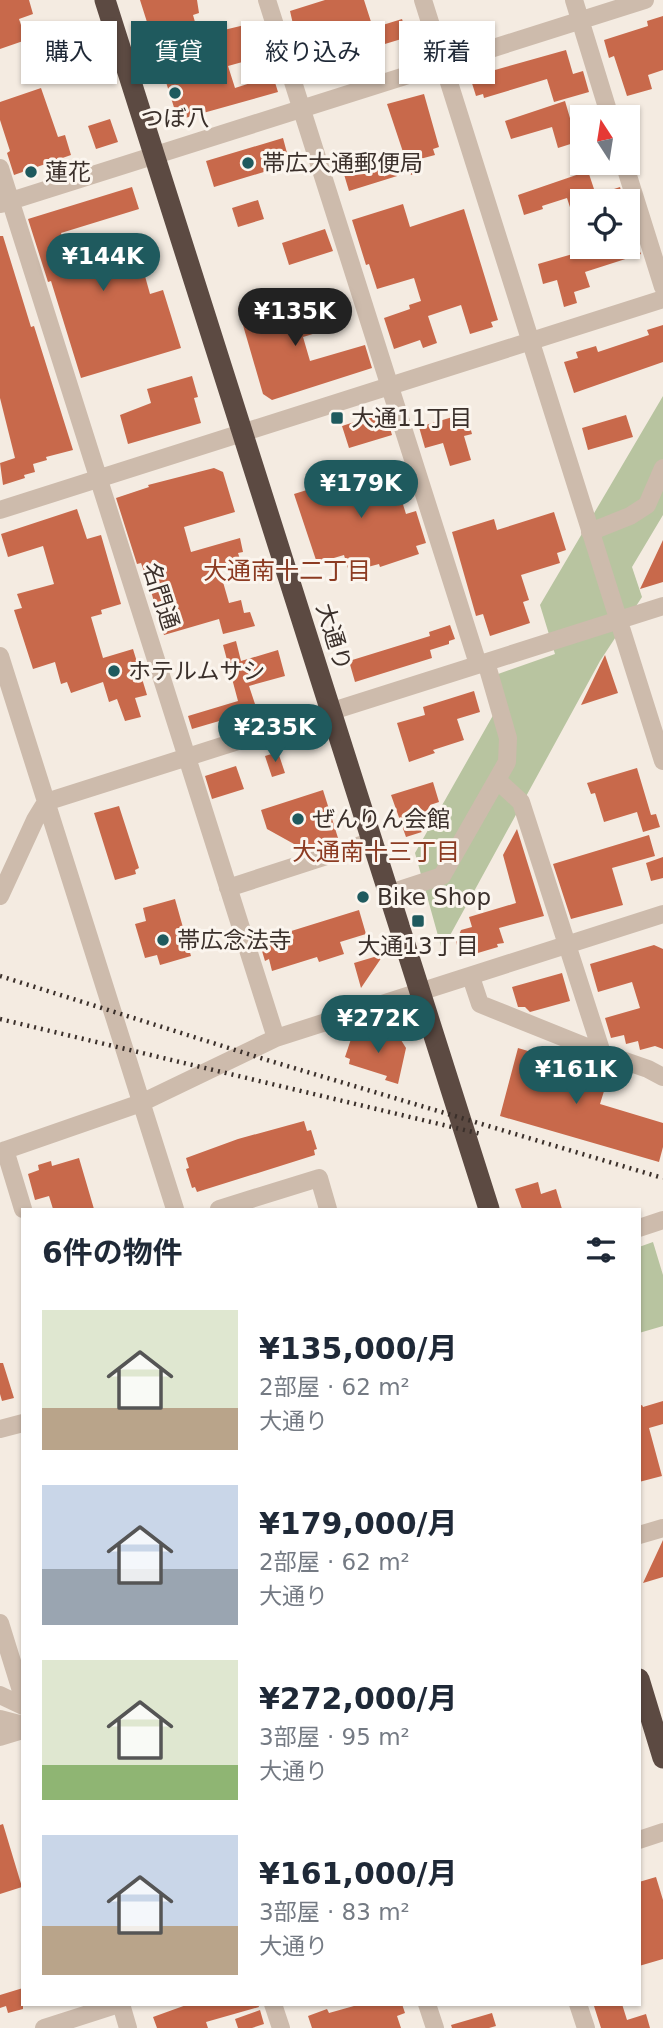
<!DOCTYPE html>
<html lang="ja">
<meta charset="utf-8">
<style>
:root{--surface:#fff;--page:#f6f6f7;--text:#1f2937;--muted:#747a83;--accent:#1f5a5e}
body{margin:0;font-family:"DejaVu Sans","Noto Sans JP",sans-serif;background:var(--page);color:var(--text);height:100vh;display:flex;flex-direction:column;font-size:26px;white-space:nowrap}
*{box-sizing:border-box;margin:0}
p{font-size:23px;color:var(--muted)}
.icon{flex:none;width:38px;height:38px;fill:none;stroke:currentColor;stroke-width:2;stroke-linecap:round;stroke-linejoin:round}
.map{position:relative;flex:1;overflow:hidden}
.sheet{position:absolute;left:21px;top:1208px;width:620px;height:798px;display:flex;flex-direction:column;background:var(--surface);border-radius:0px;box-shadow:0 2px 5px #0004}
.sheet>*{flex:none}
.hud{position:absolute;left:21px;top:21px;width:621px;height:63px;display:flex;gap:14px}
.needle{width:46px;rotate:348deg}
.controls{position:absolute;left:570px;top:105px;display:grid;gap:14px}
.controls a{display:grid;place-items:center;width:70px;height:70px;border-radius:0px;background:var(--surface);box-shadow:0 2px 5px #0004;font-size:35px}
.price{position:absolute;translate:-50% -60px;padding:0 16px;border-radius:24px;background:var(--accent);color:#fff;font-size:23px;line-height:46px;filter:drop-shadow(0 2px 4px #0008)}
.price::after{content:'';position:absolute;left:50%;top:42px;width:21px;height:16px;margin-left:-10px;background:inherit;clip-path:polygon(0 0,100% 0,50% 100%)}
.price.on{background:#222;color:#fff}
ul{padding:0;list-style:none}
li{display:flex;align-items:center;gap:21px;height:175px;padding:0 21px}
li span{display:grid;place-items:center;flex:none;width:196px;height:140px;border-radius:0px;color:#555}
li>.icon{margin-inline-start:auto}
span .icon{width:84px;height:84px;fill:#fffc;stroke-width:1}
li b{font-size:30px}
h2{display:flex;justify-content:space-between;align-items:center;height:84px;padding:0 21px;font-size:30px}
.tag{padding:0 24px;border-radius:0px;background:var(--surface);box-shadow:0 2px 5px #0004;font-size:24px;line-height:63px}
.tag.on{background:var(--accent);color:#fff}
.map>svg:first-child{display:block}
</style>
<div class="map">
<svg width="663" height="2028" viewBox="0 0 663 2028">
<rect width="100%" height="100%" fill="#f4ebe1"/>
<path fill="#b8c4a0" d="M663 396V515L632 567 642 597 600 661 442 950 415 853 504 696 498 674 555 654 540 605Z
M653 1242 663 1275V1326L639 1333V1247Z"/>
<path fill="#c8694b" d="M0 0H29L33 14 19 19 26 40 0 49Z
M140 0H197L199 13 193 15 199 36 261 21 271 54 228 66 235 88 273 76 278 92 178 120Z
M325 0H364L373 28 402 19 408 37 375 47 378 58 331 75 322 39 298 46 290 11Z
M663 16V70L648 75 652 89 627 96 614 56 609 58 604 40 648 26 647 21Z
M566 50 573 74 583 71 589 92 554 102 547 79 484 98 483 94 476 96 470 77Z
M41 88 58 137 65 135 71 155 14 175 7 153 10 151 0 120V102Z
M424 94 439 147 433 149 435 155 420 159 423 171 411 175 410 172 349 191 343 171 403 152 387 104Z
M565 101 572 125 583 121V140L558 148 552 127 511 139 505 121Z
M110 119 118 142 96 149 88 126Z
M283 138 290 164 214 187 206 161Z
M588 171 596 195 620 187 624 201H583V238H580L567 198 542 206 543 209 524 215 518 195Z
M132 187 139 209 61 233 69 258 92 252 98 274 141 262 150 294 163 290 181 348 81 378 51 281 48 282 28 219Z
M258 200 264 219 238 227 232 208Z
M403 204 410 227 464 209 498 320 491 322 493 327 470 334 461 305 428 316 437 343 423 348 420 340 394 349 384 318 410 309 409 305 421 301 414 278 377 289 369 264 366 265 352 220Z
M325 229 333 251 289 265 282 243Z
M0 236H3L31 327 34 326 73 450 46 457 47 460 33 464 35 472 24 475 25 478 3 485 0 463 15 458 0 398Z
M597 247H638L641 254 585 272 590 287 574 292 577 303 564 307 557 280 543 284 538 264Z
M278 296 288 319 339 302 345 324 303 337 310 361 365 345 372 368 272 400 263 394 238 308Z
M663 325V362L574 393 564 362 578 358 576 352 596 346 598 352 649 335 647 330Z
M192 376 198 397 194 398 201 423 128 444 120 415 151 403 147 389Z
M385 412 392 435 349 448 342 426Z
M466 413 472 434 464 436 471 460 450 466 443 443 425 448 419 427Z
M626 415 633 437 588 450 582 428Z
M390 464 394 478 407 484 400 495 406 514 416 511 426 543 416 546 419 554 380 567 379 564 349 572 344 555 317 563 294 494Z
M214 468 223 472 235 512 184 527 191 552 240 538 243 552 238 553 241 562 219 568 229 603 241 600 244 613 250 612 255 626 223 634 219 619 164 635 150 588 141 563 137 564 116 498 149 487 148 485Z
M77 509 87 539 101 535 121 604 101 610 102 614 91 617 103 658 133 649 147 695 135 698 141 717 125 721 117 699 109 702 103 682 71 693 67 682 61 684 55 662 33 669 14 610 22 608 17 594 54 584 43 546 8 557 1 534Z
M554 512 566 550 557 553 560 563 521 575 529 600 523 602 530 623 490 636 483 614 476 616 452 532 494 519 497 530Z
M663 540V582L640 589Z
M450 625 455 639 449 641V644L430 650 432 658 355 682 349 661 430 636 429 632Z
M236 641 241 661 278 650 285 676 249 686 257 710 192 729 188 716 238 701 223 645Z
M605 655 618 693 581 705Z
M474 691 480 712 457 719 464 740 433 750 435 753 409 762 397 723 425 715 423 707Z
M278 752 285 773 272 777 265 756Z
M236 766 244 789 212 799 205 776Z
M637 768 651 815 656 814 660 827 643 832 637 812 604 822 595 793 591 794 587 783Z
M433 782 439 802 430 805 432 814 424 817 427 826 425 831 406 837 391 795Z
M323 790 338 838 303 849 267 829 261 810Z
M119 806 139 868 135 870 136 874 115 880 94 813Z
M517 829 544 916 499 928 504 943 497 944 498 947 461 958 456 942 461 930 472 927 469 917 516 903 503 855Z
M649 835 655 856 612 868 623 905 571 919 553 864Z
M663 857V878L651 881 646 863Z
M175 899 191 956 160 965 157 955 145 958 135 924 146 921 143 908Z
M359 910 366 934 340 942 344 954 319 962 317 957 272 971 269 959 265 961 259 941Z
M654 945 663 949V1049L655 1046 640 1050 638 1041 626 1044 624 1035 611 1038 605 1018 640 1008 632 982 598 992 590 964Z
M384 954 361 988 354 963Z
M562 973 570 1001 530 1012 525 1007H518L512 987Z
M372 1031 401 1040 406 1048 398 1084 385 1080 387 1076 349 1064 350 1059 345 1057 351 1039 359 1041Z
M518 1048 565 1062 566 1059 590 1066 589 1069 609 1075 600 1104 663 1123V1147L659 1162 500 1116Z
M304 1121 307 1131 311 1130 317 1149 314 1150 315 1155 197 1192 195 1187 192 1188 186 1169 189 1168 186 1158 238 1139Z
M79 1158 94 1209H53L49 1196 35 1200 28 1174 39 1170 38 1165 51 1161 52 1166Z
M538 1182 541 1194 556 1189 562 1209H522L515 1189Z
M0 1363H3L14 1398 2 1401 0 1394Z
M663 1401V1424L649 1428 662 1476 639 1482V1406L642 1405 643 1407Z
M663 1540V1577L643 1583Z
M3 1824 22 1887 0 1894V1825Z
M656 1877 663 1900V1959L639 1966V1882Z
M23 1988V2009L8 2013 6 2006 0 2008V1995Z
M189 2004H258L259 2007 206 2022 208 2028H157L153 2017Z
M361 2004H402L405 2013 397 2016 401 2028H312L308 2016 327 2009 329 2013Z
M602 2004H622L627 2020 646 2014 650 2028H601L594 2006Z
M260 2010 264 2024 252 2028H238L235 2019Z
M492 2013 496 2026 489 2028H452L451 2025Z"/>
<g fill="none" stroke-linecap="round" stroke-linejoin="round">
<path stroke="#cdbbac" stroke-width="18" d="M267 0 478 664
M423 0 663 761
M574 0 610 117
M624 163 663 287
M0 168 276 1038
M1 204 645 0
M0 510 663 299
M590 532 630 516 647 505 663 468
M0 656 175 1209
M497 780 521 802 602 1053 648 1069 663 1077
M228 888 373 841
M390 893 442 876 507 762 508 738 486 662
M0 896 35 820 46 802 663 606
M471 977 480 1004 602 1053
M5 1150 23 1209
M0 1152 141 1103 276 1038 663 914
M219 1209 319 1178 328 1209
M639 1228 663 1220
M0 1429 23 1423
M639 1535 663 1528
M0 1623 23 1697
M0 1695 23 1706
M0 1719 23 1725
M0 1737 23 1730
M639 1840 663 1832
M121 2004 128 2028
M273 2004 281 2028
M427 2004 435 2028
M578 2004 586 2028
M44 2028 119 2004"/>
<path stroke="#5c4a42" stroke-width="21" d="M105 0 489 1209
M639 1679 663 1758"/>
<path stroke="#3b302b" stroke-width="4.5" stroke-dasharray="2 5" stroke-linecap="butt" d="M0 976 267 1060 663 1178
M0 1019 481 1134"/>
</g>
<g fill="#1f5a5e" stroke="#fbf5ee" stroke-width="2.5">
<circle cx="175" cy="93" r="7"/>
<circle cx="248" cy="163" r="7"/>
<circle cx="31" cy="172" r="7"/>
<rect x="330" y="411" width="14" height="14" rx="3.5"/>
<circle cx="114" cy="671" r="7"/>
<circle cx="298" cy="819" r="7"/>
<circle cx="363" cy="897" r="7"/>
<rect x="411" y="914" width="14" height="14" rx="3.5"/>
<circle cx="163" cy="940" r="7"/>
</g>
<g text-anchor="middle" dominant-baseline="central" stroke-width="6" stroke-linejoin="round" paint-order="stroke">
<g font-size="23" fill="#3b302b" stroke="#fbf5ee" text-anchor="start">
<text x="175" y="118" text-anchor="middle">つぼ八</text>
<text x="262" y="163">帯広大通郵便局</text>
<text x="45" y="172">蓮花</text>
<text x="351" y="418">大通11丁目</text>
<text x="128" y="671">ホテルムサシ</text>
<text x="312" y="819">ぜんりん会館</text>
<text x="377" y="897">Bike Shop</text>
<text x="177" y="940">帯広念法寺</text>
<text x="418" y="946" text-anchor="middle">大通13丁目</text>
</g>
<g font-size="23" fill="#3b302b" stroke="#fbf5ee">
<text transform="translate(161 596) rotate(72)">名門通</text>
<text transform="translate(334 637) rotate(73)">大通り</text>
</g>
<g font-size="24" fill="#8c3b22" stroke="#fbf5ee">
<text x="287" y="571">大通南十二丁目</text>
<text x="376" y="852">大通南十三丁目</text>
</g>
</g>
</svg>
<div class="controls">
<a><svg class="needle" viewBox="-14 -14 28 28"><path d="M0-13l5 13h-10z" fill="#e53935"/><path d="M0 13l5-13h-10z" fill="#747a83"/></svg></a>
<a><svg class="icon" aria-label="locate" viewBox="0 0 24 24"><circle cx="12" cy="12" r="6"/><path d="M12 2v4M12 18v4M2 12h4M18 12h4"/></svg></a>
</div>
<b class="price" style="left:103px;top:293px">¥144K</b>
<b class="price on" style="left:295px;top:348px">¥135K</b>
<b class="price" style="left:361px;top:520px">¥179K</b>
<b class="price" style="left:275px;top:764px">¥235K</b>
<b class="price" style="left:378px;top:1055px">¥272K</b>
<b class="price" style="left:576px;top:1106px">¥161K</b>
<div class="hud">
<a class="tag">購入</a>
<a class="tag on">賃貸</a>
<a class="tag">絞り込み</a>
<a class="tag">新着</a>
</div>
<section class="sheet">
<h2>6件の物件<svg class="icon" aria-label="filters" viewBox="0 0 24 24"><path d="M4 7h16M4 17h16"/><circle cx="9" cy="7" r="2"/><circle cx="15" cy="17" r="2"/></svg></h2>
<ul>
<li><span style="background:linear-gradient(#dfe7d0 70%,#b9a48a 0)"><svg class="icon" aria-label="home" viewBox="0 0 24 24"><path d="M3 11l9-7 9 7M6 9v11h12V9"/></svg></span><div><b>¥135,000/月</b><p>2部屋 · 62 m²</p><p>大通り</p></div></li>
<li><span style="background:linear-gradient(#c9d6e8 60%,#9aa5b1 0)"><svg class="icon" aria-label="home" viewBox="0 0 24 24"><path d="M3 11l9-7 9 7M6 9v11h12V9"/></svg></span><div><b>¥179,000/月</b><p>2部屋 · 62 m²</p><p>大通り</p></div></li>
<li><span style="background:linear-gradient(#dfe7d0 75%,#8fb573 0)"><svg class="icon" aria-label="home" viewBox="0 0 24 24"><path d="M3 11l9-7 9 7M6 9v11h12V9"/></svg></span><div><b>¥272,000/月</b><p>3部屋 · 95 m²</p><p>大通り</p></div></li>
<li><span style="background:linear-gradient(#c9d6e8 65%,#b9a48a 0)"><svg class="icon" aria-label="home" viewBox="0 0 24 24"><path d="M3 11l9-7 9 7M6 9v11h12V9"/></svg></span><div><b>¥161,000/月</b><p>3部屋 · 83 m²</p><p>大通り</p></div></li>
</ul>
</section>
</div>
